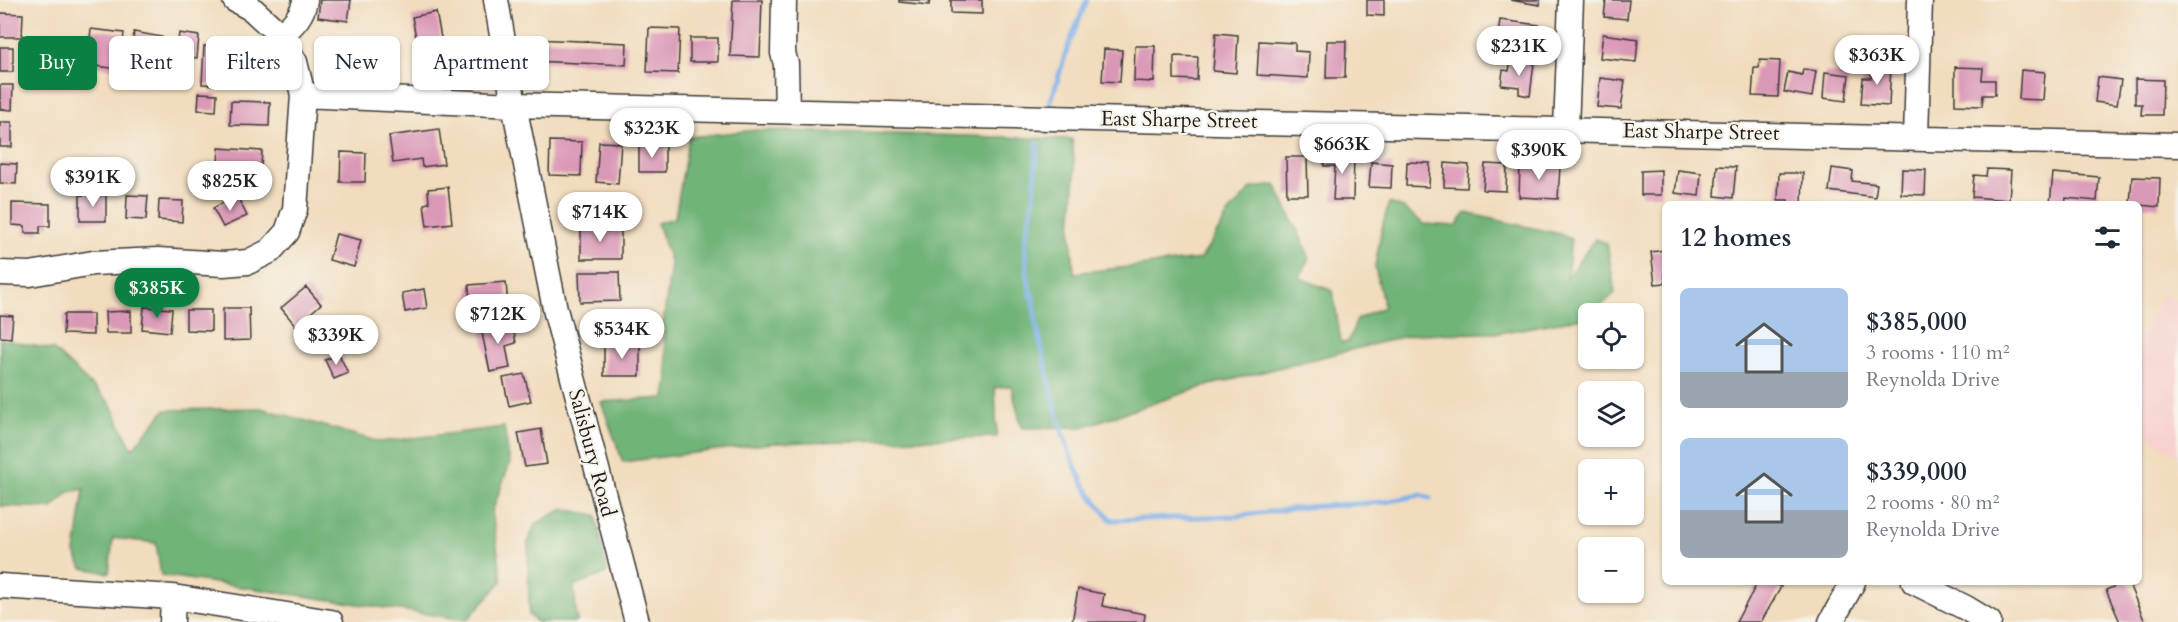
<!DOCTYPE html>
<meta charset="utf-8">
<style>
:root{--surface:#fff;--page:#f2f2f3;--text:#1f2937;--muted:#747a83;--accent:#0b8043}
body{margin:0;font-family:Cardo,serif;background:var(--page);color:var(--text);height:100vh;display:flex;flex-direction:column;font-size:22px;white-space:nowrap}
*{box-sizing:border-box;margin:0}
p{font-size:20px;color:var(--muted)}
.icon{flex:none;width:33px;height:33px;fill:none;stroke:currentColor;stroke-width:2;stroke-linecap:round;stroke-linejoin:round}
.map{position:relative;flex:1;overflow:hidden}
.details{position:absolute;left:1662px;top:201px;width:480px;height:384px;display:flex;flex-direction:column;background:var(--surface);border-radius:9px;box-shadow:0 2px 4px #0004}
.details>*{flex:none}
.top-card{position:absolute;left:18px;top:36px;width:570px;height:54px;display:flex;gap:12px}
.fabs{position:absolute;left:1578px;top:303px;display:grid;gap:12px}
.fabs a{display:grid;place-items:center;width:66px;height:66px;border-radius:9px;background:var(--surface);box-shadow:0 2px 4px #0004;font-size:30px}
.price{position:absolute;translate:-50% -51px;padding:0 14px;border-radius:21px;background:#fff;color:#222;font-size:20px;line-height:39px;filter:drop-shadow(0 2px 3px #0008)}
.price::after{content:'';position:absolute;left:50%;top:36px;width:18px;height:14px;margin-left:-9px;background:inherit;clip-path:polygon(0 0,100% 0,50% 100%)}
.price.on{background:var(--accent);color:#fff}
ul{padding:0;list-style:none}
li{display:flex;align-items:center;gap:18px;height:150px;padding:0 18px}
li span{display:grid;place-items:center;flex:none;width:168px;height:120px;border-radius:9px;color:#555}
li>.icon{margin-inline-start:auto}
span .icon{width:72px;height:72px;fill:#fffc;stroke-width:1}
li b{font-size:26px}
h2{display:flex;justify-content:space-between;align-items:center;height:72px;padding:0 18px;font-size:26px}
.chip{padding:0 21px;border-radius:9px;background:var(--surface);box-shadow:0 2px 4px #0004;font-size:21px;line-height:54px}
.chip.on{background:var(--accent);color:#fff}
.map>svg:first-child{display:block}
</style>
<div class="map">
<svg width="2178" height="622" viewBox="0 0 2178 622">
<rect width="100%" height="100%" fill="#f7f3e8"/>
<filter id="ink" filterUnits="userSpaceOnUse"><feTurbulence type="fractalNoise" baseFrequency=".0167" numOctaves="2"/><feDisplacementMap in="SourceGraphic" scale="12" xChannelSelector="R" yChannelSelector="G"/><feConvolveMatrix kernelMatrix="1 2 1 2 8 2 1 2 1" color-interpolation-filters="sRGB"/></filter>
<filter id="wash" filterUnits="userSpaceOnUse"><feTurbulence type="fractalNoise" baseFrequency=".008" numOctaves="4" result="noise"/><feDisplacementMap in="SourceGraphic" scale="24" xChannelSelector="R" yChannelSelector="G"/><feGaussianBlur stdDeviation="1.35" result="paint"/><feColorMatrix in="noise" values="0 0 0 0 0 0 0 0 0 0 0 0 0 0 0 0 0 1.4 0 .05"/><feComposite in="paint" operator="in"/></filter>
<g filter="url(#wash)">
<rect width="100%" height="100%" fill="#f1dcbd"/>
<path fill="#f7d0ce" d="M2162 295 2178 301V456L2139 428V339Z"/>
<path fill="#71b478" stroke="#46684a" stroke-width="1.5" d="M756 130 1072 139 1075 173 1071 231 1074 273 1201 259 1229 213 1252 188 1276 185C1286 210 1300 232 1309 257L1300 278 1333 291 1341 343 1348 342 1357 319 1384 307 1375 267 1381 232 1389 203 1403 208 1424 224 1456 226 1466 213 1560 234 1571 239 1567 278 1595 239 1607 243 1615 293 1596 310 1582 318 1499 333 1415 334 1202 387 1082 427 1022 428 1011 386 995 388 997 437 773 443 623 462 601 402 665 398 668 378 663 325 671 264 657 223 675 218 689 137Z
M0 339 54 350 110 403 132 449 165 410 261 408 380 442 504 427 510 463 492 512 502 581 467 620 161 575 156 543 113 538 109 573 82 568 75 553 84 489 69 492 52 508 0 506Z
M563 509 596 515 607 573 574 586 577 622H537L529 615 528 543 535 524Z"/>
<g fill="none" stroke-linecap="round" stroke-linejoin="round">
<path stroke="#7fb1eb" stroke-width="5" d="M1050 104 1067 49 1087 0
M1037 143 1034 196 1025 243 1027 276 1035 308 1036 324C1049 377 1058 435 1083 483 1090 496 1102 508 1111 520L1236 516 1306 507 1385 502 1420 495 1430 498"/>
</g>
<g id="blocks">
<path fill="#da98b7" d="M320 0H351L348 21 318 17Z
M733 0H762L760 57 730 56Z
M899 0H930L929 5 899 2Z
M951 0H982V14L951 13Z
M1367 0H1384V16L1367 15Z
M1510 0H1540V5Z
M1606 0H1629L1627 19 1604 17Z
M436 12 445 58 421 63 412 17Z
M0 13 23 14 22 37H0Z
M1500 20 1539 25 1536 48 1497 43Z
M649 28 680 29 678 73 647 72Z
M91 29 124 33 120 69 87 65Z
M134 32 162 37 157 66 130 62Z
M179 33 199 36 197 58 176 55Z
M1216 33 1238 35 1236 73 1213 71Z
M1603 34 1638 39 1636 62 1600 58Z
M690 38H718V62H690Z
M533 39 627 43 626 65 532 61Z
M1259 41 1295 43V51L1309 52 1308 78 1257 75Z
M1327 41H1346L1345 78H1326Z
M204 46 222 48V57L256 59 254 87 202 84Z
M1135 46H1155L1154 82 1134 81Z
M0 47H13V72H0Z
M1104 49 1122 50 1120 82 1102 81Z
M1174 56 1198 57 1197 80 1174 79Z
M1511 60 1534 63 1530 96 1519 94V87L1501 85 1503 70 1509 71Z
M1760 60 1780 61 1778 97 1752 96 1754 68H1759Z
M1872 64 1891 65 1889 106 1861 104 1863 78H1871Z
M1955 67 1983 68 1982 80H1995V95H1983L1982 106 1955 105Z
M1803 69 1816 71 1812 97 1784 92 1788 72 1802 75Z
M2021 70 2045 72 2043 100 2019 99Z
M1825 72 1849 75 1846 101 1823 98Z
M2098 77 2121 80 2117 105 2095 102Z
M1600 78 1625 81 1621 109 1597 107Z
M2135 79 2163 80 2162 115H2141L2142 104H2135Z
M0 85H13L12 110 0 109Z
M199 93 217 94 216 111 198 110Z
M231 101 270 102 269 126 230 125Z
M0 122H12V147H0Z
M439 129 444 164 422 167 421 159 393 163 389 136Z
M550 141 582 142 581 176 549 175Z
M599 142 621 143 618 184 596 182Z
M639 145 665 146V172H639Z
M219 148 262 151 260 181 217 179Z
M341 152 366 153 365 182H340Z
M1325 154 1354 155 1353 200H1333L1335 166H1324Z
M1286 157H1307L1308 195H1287Z
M1371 162 1392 164 1391 188 1369 187Z
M1407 162 1430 163 1429 187 1406 186Z
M0 163 17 164 16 184 0 183Z
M1445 163 1469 165 1467 188 1444 187Z
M1485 164 1507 165 1506 191 1483 190Z
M1520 164 1560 166 1558 199 1519 197Z
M1717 166 1736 167 1733 198 1715 196Z
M1832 168 1853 171 1852 181 1877 184 1875 197 1829 191Z
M1902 169 1926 170 1925 195 1901 194Z
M1987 169 2011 170 2009 200 1972 197 1974 175 1986 176Z
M1661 170V195H1641V171Z
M1678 170 1701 173 1699 196 1675 193Z
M1779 173H1803L1802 204H1788V200H1778Z
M2053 173 2099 177 2097 201 2066 198 2065 204H2050Z
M2132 177 2160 178 2159 207 2130 204Z
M448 187 452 223 427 226 424 204 429 203 428 189Z
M80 195H106V221H80Z
M127 195 148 196 146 220 126 219Z
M237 196 247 216 223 227 213 208Z
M159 200 183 201 182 222 158 220Z
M12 203 50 204V226H40V233H25V226L12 225Z
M581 225H601V231H621V259H581Z
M336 234 361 240 354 267 329 260Z
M1665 250V283L1655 284 1651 252Z
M579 272H619L620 301 580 302Z
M506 282 508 308 470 310 469 285Z
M306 287 321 304 296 326 281 308Z
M424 289 427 308 405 312 402 293Z
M144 307 172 309 170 332 142 329Z
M223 308H249L250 340 223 341Z
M186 310H211V331L186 330Z
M131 311V333H106L105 312Z
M64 314H93V335L63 334Z
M0 315 13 316 11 338 0 337Z
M512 322 516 343 506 346 510 368 490 372 481 328Z
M604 344H640V376H604Z
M339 354 348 373 334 379 325 360Z
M524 374 531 401 509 406 503 378Z
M541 429 547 464 525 467 518 433Z
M1758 582H1772L1781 587 1761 622H1736Z
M2125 582H2128L2145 622H2120L2106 590Z
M1078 589 1104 594 1102 606 1145 614 1144 622H1072Z"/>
</g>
</g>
<g filter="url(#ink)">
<use href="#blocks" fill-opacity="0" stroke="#3c3934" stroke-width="1.5"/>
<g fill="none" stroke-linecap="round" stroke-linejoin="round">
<g stroke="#3c3934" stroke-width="27">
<path id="minor" d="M496 0 514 105 555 309 637 622
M784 0 783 53 786 64 787 111
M280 37C291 26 303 16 305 0
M303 95 514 105 2178 145
M1566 129 1571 0
M1916 138 1920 0
M0 273 30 274 93 263 158 260 223 264 248 262 270 251 287 232 295 209 303 95 295 62 277 32 252 9 235 0
M1914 582 1966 608 1989 622
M0 586 173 597 331 622
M172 622 173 597
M1831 622 1853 582"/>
</g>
<use href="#minor" stroke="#fff" stroke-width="24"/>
</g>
</g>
<g text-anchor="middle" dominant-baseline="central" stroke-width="4.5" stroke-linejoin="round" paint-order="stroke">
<g font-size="21" fill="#1c1c1c" stroke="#f7f3e8">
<text transform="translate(1179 120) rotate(1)">East Sharpe Street</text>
<text transform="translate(1701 132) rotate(1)">East Sharpe Street</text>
<text transform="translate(592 453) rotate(75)">Salisbury Road</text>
</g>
</g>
</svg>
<div class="fabs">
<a><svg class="icon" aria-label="locate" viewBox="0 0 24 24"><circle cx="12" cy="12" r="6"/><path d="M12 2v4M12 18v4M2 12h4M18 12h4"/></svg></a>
<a><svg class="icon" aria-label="layers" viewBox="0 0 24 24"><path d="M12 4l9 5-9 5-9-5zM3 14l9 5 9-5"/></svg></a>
<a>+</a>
<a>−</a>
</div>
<b class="price" style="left:1519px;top:77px">$231K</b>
<b class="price" style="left:1877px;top:86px">$363K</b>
<b class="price" style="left:652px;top:159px">$323K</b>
<b class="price" style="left:1342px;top:175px">$663K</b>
<b class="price" style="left:1539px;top:181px">$390K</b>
<b class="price" style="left:93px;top:208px">$391K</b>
<b class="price" style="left:230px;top:212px">$825K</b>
<b class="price" style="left:600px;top:243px">$714K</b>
<b class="price on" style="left:157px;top:319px">$385K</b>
<b class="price" style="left:498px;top:345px">$712K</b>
<b class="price" style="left:622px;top:360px">$534K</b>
<b class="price" style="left:336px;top:366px">$339K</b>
<div class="top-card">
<a class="chip on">Buy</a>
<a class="chip">Rent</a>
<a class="chip">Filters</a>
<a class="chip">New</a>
<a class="chip">Apartment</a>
</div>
<section class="details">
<h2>12 homes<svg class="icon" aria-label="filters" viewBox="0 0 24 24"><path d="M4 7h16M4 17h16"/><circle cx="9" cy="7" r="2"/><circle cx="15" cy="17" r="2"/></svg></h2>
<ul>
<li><span style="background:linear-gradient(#a9c7e8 70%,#9aa5b1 0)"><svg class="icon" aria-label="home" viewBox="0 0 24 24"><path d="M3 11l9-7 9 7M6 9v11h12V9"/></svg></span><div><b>$385,000</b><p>3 rooms · 110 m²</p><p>Reynolda Drive</p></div></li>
<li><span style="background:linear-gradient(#a9c7e8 60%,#9aa5b1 0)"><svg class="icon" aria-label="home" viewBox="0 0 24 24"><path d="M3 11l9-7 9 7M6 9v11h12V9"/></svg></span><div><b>$339,000</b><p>2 rooms · 80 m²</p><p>Reynolda Drive</p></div></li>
</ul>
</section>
</div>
